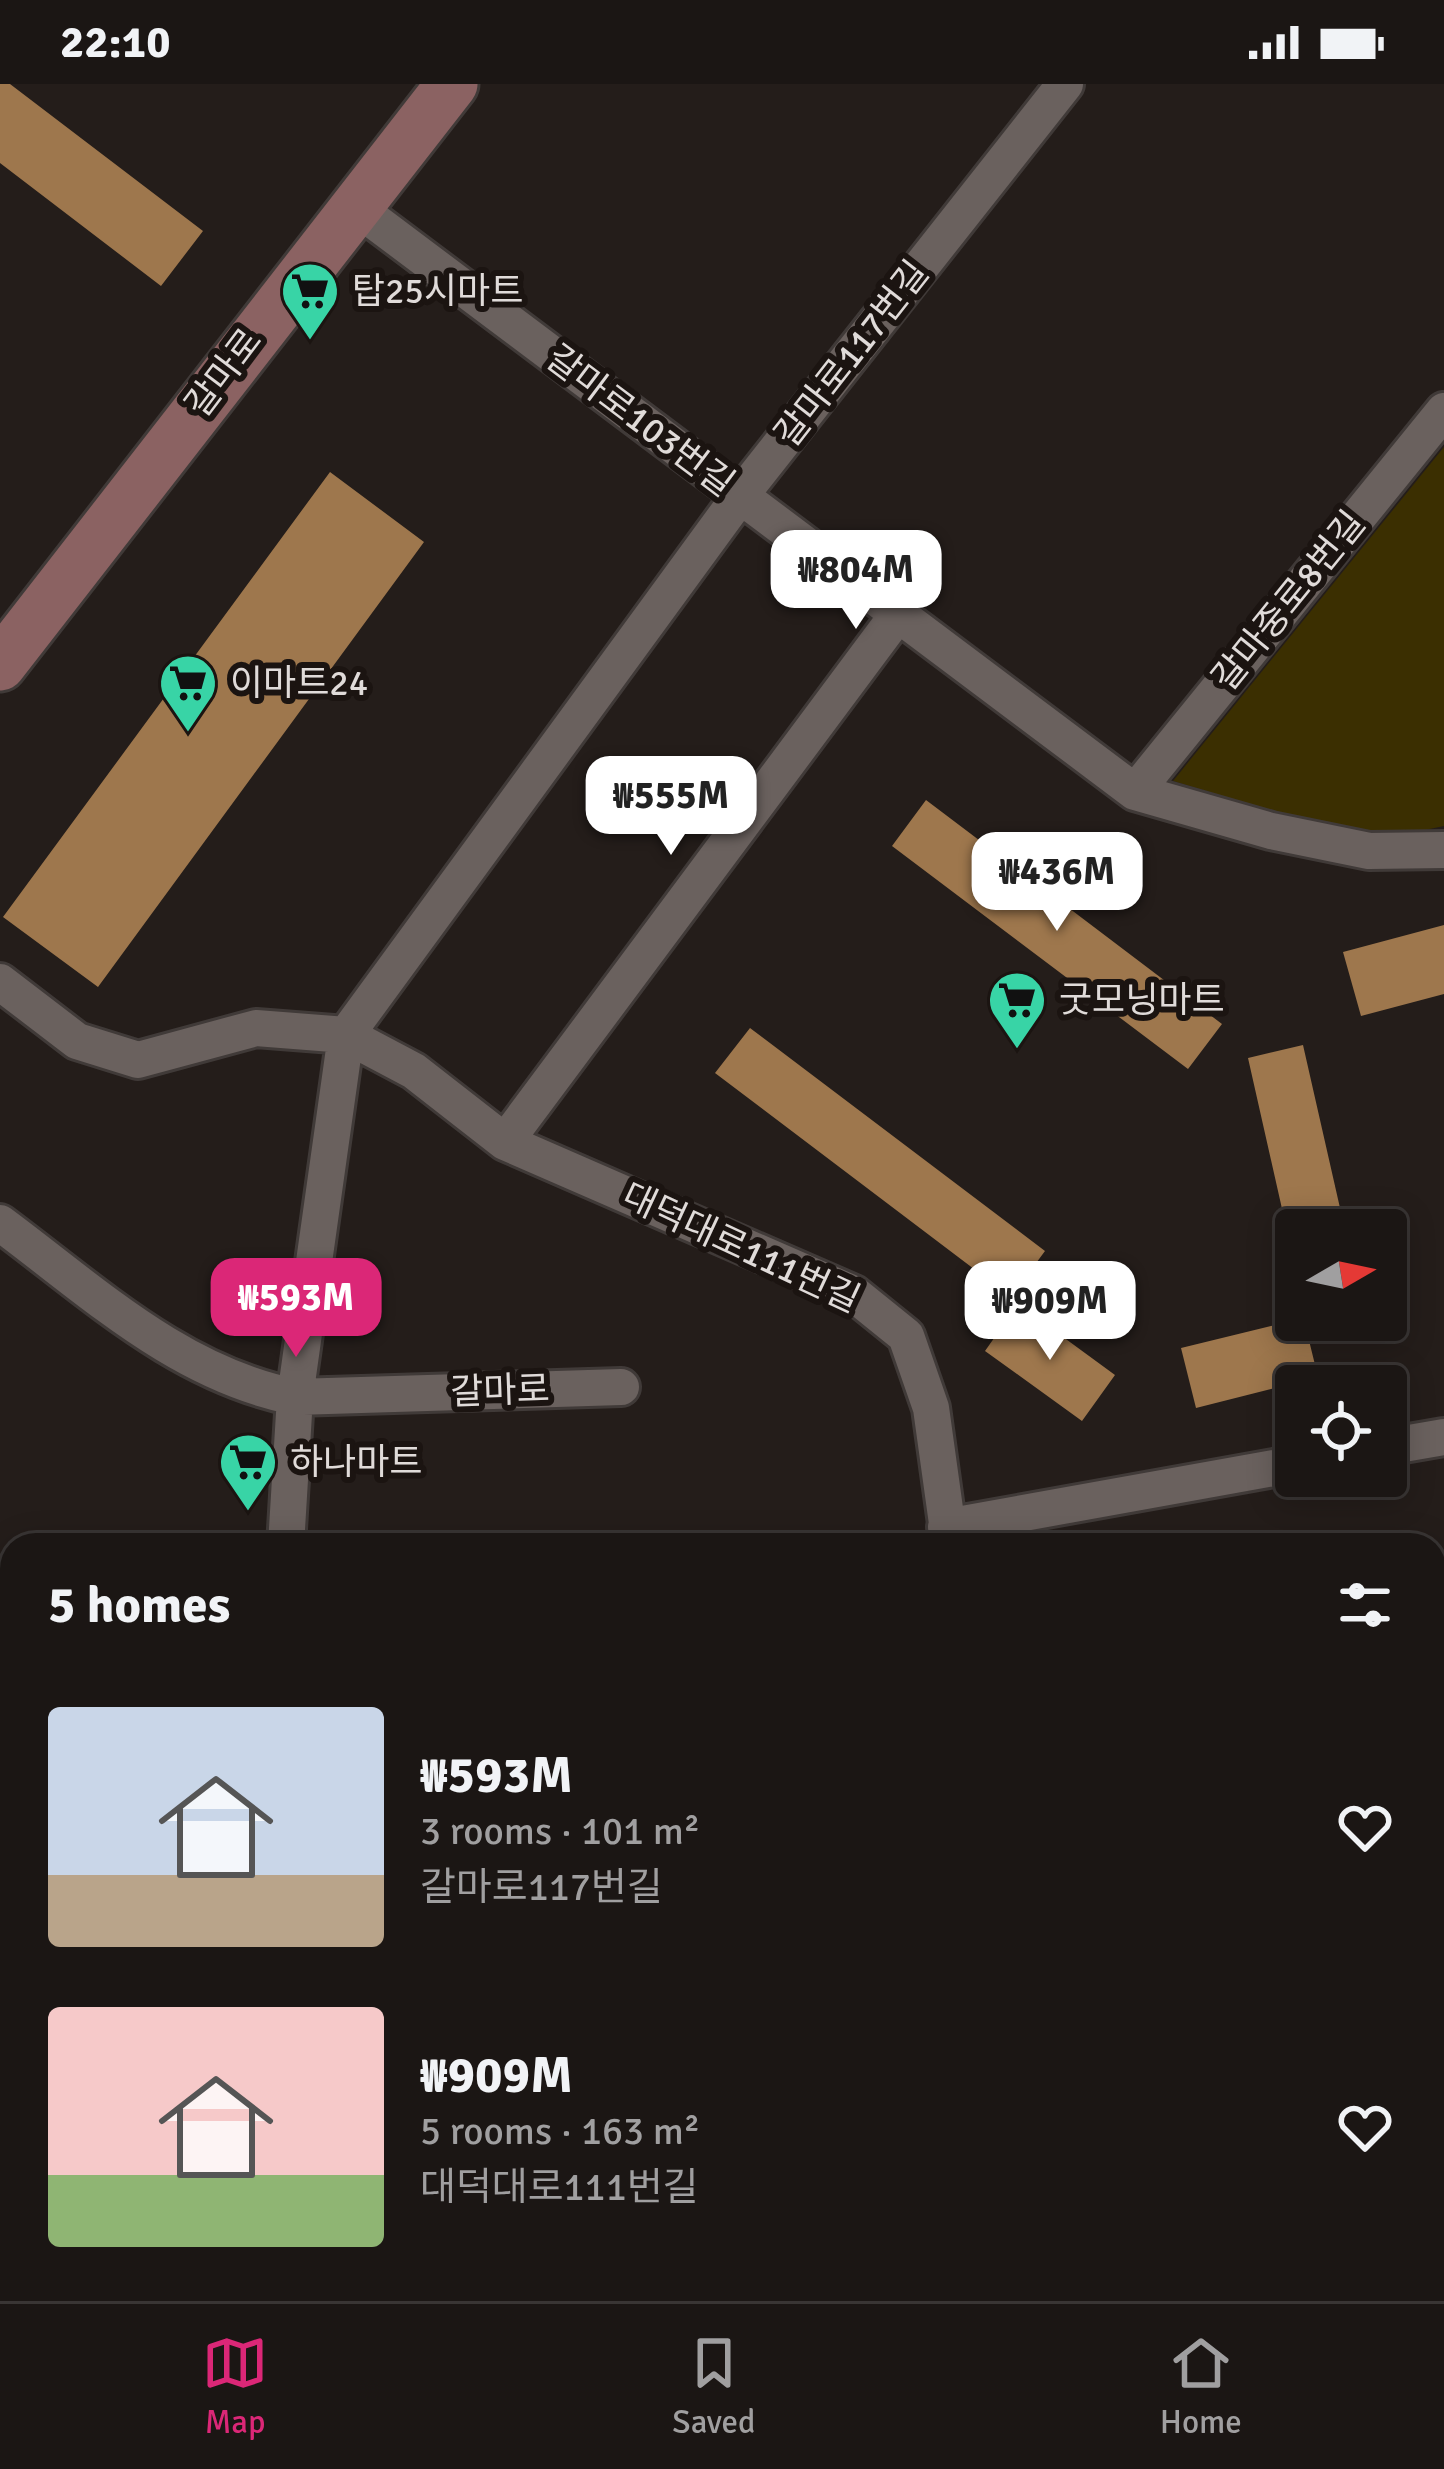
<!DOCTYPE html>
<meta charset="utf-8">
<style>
:root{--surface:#1b1614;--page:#282322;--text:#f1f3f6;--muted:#a09fa0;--line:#393534;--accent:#db2777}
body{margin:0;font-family:Signika,"Noto Sans KR",sans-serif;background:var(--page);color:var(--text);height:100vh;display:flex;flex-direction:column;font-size:45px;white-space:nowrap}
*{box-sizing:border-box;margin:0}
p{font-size:39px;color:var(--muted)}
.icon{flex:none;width:66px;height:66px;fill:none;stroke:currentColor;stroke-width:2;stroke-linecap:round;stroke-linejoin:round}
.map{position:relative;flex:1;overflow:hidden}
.details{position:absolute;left:0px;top:1449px;width:1446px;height:768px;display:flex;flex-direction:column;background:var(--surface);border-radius:36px 36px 0 0;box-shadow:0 6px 30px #0003,0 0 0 3px var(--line)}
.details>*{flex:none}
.needle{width:78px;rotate:81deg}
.buttons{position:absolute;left:1275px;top:1125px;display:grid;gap:24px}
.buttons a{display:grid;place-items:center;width:132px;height:132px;border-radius:12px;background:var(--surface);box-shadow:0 6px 30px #0003,0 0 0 3px var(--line);font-size:60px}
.price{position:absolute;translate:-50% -102px;padding:0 27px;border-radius:24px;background:#fff;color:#222;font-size:39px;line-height:78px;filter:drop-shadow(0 3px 6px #0008)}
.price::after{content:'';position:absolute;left:50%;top:72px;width:36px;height:27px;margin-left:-18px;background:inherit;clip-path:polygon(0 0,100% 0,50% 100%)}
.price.current{background:var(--accent);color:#fff}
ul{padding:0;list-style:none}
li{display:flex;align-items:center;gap:36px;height:300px;padding:0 48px}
li span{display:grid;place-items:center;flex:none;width:336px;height:240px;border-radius:12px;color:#555}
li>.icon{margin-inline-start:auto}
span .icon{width:144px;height:144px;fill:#fffc;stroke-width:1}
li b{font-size:51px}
h2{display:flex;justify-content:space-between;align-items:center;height:144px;padding:0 48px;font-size:51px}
.status{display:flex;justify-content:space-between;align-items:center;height:84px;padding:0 60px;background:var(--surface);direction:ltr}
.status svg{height:33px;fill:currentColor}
.dock{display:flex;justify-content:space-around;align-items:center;height:168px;border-top:3px solid var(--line);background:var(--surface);font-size:33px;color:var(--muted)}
.dock a{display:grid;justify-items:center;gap:6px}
.dock .current{color:var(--accent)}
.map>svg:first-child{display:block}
</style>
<div class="status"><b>22:10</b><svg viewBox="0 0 49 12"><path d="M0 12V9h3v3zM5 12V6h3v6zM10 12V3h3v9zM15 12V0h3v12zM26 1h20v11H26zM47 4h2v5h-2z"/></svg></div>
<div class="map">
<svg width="1444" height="2217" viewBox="0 0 1444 2217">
<rect width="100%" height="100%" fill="#241d1a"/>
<path fill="#322520" d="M12 1560V2205H489L488 2217H0V1564Z"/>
<path fill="#3b2f01" d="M1444 363V742L1372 757 1173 697Z"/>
<path fill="#9e774d" d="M0 0H10L203 147 161 202 0 79Z
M330 388 424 458 98 903 3 833Z
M926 716 1222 940 1188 985 892 762Z
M1444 841V910L1361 932 1343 868Z
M750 944 1045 1167 1011 1213 715 989Z
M1303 961 1345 1146H1296L1294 1178 1248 974Z
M1018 1220 1115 1291 1082 1337 985 1267Z
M1296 1236H1304L1318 1293 1196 1324 1181 1264Z
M0 1758 12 1759V1878L0 1877Z"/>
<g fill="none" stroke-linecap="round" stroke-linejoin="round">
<g stroke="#403a38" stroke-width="42">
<path id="minor" d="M353 121 1135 708 1271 747 1369 767 1444 766
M1135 708 1444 327
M0 898 77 957 138 976 256 944 346 951 414 987 505 1058 854 1210 906 1252 931 1324 950 1461
M505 1058 896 533
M0 1139C93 1208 179 1290 295 1313L621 1303
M1386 1363 1444 1353
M946 1443 1296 1380
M286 1461 295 1313 346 951 740 412 1065 0
M0 1506 12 1505
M1434 1664H1444
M1434 1898H1444
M1434 2118H1444
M570 2217 571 2205
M986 2217 988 2205"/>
</g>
<g stroke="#403a38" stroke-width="57">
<path id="secondary" d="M0 581 452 0"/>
</g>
<use href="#minor" stroke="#6a615e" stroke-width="36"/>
<use href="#secondary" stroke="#8b6262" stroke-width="51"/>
</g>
<defs>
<g id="supermarket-pin" transform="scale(3)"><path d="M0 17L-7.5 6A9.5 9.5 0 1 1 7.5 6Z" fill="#38d4a6" stroke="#1b1411"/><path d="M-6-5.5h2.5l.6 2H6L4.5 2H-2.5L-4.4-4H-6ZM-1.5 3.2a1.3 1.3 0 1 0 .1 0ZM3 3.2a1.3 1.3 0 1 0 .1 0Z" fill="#111"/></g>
</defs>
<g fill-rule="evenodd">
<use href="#supermarket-pin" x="310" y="207"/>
<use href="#supermarket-pin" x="188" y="599"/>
<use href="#supermarket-pin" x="1017" y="916"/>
<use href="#supermarket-pin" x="248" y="1378"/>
</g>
<g text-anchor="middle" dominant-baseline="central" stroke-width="12" stroke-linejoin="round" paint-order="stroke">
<g font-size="36" fill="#e0dbd9" stroke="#1b1411" text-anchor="start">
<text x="352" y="207">탑25시마트</text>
<text x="230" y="599">이마트24</text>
<text x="1059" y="916">굿모닝마트</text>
<text x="290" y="1378">하나마트</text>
</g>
<g font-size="36" fill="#e0dbd9" stroke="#1b1411">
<text transform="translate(852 270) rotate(-52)">갈마로117번길</text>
<text transform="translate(224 289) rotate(-53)">갈마로</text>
<text transform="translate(640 337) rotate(37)">갈마로103번길</text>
<text transform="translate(1289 517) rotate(-51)">갈마중로8번길</text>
<text transform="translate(741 1164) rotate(25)">대덕대로111번길</text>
<text transform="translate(500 1307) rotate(-2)">갈마로</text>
</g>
</g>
</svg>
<div class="buttons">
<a><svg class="needle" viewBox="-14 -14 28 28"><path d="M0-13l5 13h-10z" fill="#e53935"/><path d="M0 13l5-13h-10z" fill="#a09fa0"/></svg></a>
<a><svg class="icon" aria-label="locate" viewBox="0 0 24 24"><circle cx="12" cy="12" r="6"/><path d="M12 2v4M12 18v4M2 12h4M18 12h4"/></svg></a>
</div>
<b class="price" style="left:856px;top:548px">₩804M</b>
<b class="price" style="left:671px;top:774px">₩555M</b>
<b class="price" style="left:1057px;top:850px">₩436M</b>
<b class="price current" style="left:296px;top:1276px">₩593M</b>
<b class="price" style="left:1050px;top:1279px">₩909M</b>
<section class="details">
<h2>5 homes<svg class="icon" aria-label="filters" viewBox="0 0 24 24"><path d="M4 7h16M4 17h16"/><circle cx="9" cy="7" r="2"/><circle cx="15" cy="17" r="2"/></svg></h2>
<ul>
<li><span style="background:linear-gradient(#c9d6e8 70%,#b9a48a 0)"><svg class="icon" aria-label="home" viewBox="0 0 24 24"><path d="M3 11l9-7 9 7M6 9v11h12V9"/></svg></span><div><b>₩593M</b><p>3 rooms · 101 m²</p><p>갈마로117번길</p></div><svg class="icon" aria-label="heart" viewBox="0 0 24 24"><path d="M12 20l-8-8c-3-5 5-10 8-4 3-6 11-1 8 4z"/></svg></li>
<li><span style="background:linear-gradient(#f6c9c9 70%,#8fb573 0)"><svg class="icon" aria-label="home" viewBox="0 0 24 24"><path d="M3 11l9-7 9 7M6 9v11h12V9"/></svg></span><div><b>₩909M</b><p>5 rooms · 163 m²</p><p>대덕대로111번길</p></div><svg class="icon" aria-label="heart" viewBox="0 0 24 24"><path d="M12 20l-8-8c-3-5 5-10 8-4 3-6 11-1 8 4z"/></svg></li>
</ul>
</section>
</div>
<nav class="dock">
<a class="current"><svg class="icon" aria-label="map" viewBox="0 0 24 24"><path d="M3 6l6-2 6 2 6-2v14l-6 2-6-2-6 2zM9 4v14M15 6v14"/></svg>Map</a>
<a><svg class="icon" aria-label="saved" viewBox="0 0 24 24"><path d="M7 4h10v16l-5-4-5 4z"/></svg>Saved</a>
<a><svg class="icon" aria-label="home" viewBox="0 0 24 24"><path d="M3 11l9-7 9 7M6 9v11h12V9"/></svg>Home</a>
</nav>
